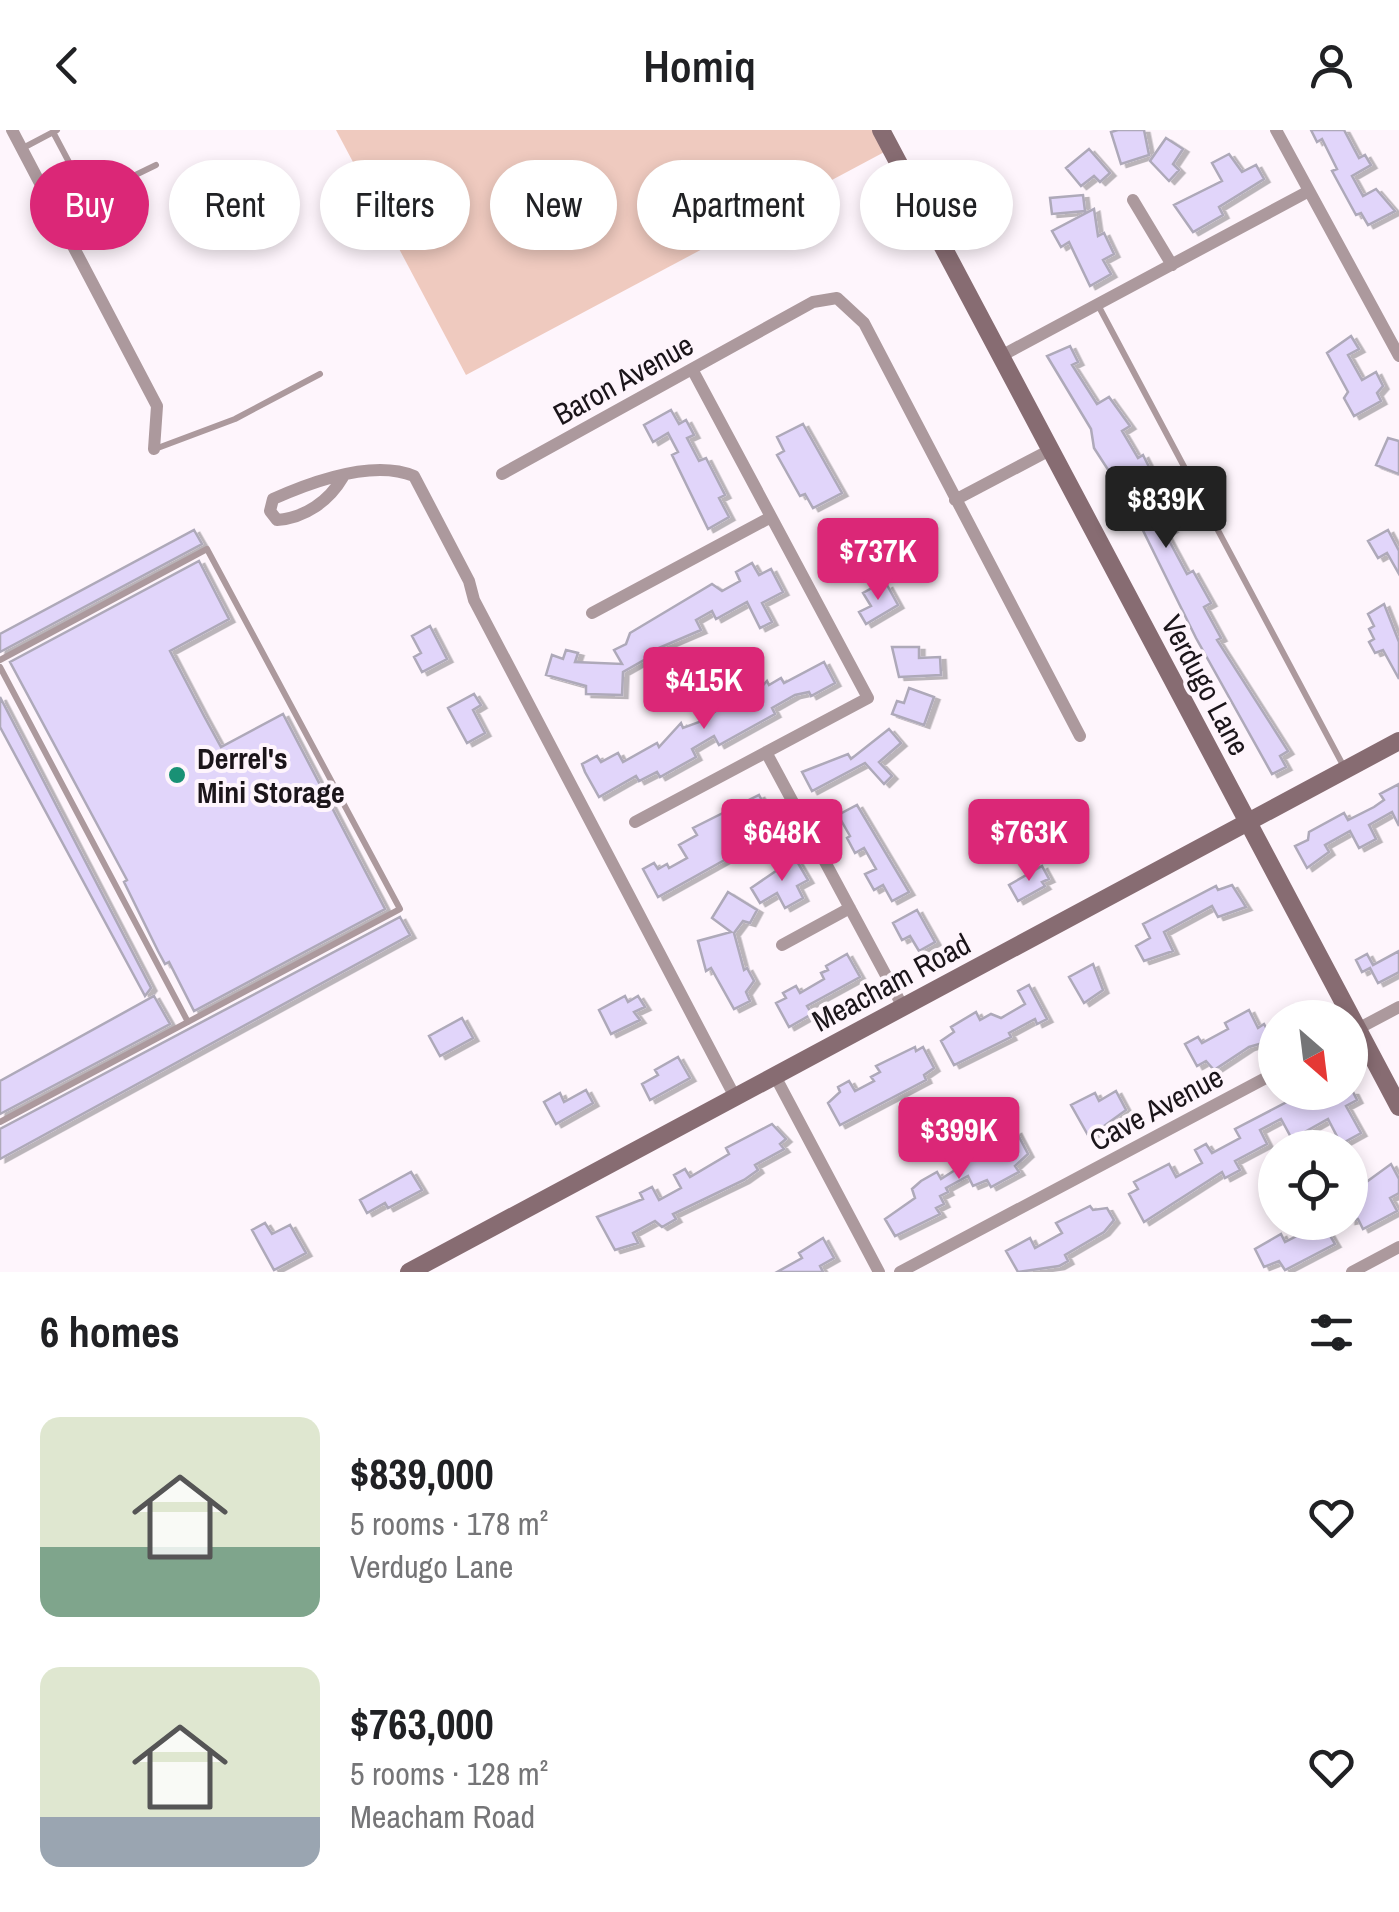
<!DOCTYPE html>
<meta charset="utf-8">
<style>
:root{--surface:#fff;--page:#f6f6f6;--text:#202124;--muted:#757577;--accent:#db2777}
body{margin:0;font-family:"Archivo Narrow",sans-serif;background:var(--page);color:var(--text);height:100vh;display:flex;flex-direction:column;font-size:38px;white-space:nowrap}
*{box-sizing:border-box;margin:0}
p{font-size:32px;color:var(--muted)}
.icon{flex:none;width:55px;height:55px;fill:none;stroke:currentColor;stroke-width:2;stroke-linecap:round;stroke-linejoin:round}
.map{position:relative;height:1142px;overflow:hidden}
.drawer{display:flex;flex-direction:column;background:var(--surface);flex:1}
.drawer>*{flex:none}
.guide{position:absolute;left:30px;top:30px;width:1340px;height:90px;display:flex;gap:20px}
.needle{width:65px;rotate:152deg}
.fabs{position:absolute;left:1258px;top:870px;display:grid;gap:20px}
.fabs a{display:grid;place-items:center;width:110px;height:110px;border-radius:50%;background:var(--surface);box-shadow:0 5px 15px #0003;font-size:50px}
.price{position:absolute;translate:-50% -85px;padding:0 22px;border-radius:10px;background:var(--accent);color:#fff;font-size:32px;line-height:65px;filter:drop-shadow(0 2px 5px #0008)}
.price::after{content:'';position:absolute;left:50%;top:60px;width:30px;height:22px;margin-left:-15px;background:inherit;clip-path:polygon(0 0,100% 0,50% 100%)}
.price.on{background:#222;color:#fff}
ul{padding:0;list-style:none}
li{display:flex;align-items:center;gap:30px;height:250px;padding:0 40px}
li span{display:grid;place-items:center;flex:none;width:280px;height:200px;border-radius:20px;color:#555}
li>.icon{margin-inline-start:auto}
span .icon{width:120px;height:120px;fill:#fffc;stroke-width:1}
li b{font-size:42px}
h2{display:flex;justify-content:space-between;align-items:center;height:120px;padding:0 40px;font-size:42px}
.chip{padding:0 35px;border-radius:45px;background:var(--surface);box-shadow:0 5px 15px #0003;font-size:35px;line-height:90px}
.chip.on{background:var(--accent);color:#fff}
header{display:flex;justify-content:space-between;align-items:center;height:130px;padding:0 40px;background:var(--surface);font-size:45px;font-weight:600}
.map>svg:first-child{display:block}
</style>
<header><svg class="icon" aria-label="back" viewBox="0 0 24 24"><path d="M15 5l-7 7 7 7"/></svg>Homiq<svg class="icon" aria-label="person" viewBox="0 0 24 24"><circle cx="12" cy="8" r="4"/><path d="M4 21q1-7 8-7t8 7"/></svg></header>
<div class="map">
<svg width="1399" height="1142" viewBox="0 0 1399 1142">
<defs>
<filter id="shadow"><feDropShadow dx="5.5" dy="3" stdDeviation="0" flood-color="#0004"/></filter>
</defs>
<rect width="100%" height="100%" fill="#fef5fc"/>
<path fill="#efcabf" d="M336 0H880L890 19 466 245Z"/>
<path fill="#e1d5fa" stroke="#aea9b9" stroke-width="2.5" filter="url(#shadow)" d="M1118 0H1144L1149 25 1121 34 1111 2Z
M1311 0H1344L1359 28 1365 25 1371 35 1352 46 1363 66 1376 59 1395 81 1368 95 1361 83 1356 85 1332 41 1337 39 1322 9 1317 12Z
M1166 8 1183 19 1173 34 1179 40 1169 51 1150 31Z
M1089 19 1110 43 1100 52 1094 46 1081 56 1066 38Z
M1229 24 1242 42 1256 35 1264 49 1219 77 1223 85 1193 102 1174 75 1222 51 1212 33Z
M1083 65 1085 81 1052 84 1050 68Z
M1094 79 1098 106 1104 103 1114 124 1103 130 1111 144 1090 156 1069 112 1061 117 1052 101Z
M1351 206 1359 219 1348 225 1362 250 1376 242 1383 256 1377 263 1381 271 1354 286 1344 268 1348 262 1327 223Z
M1070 216 1078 232 1072 235 1097 274 1109 267 1130 296 1122 301 1138 328 1143 325 1149 337 1136 344 1172 399 1165 403 1187 444 1193 441 1211 473 1204 477 1221 508 1217 510 1288 621 1280 626 1286 637 1272 644 1196 508 1129 372 1094 318 1091 299 1047 226Z
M671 280 679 294 686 290 694 305 687 308 699 331 706 328 725 365 719 368 729 387 708 399 672 325 678 322 668 303 653 312 644 295Z
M803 294 842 363 813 378 805 364 800 366 777 325 784 321 777 307Z
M1388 308 1399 311V344L1376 335Z
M853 393 867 417 848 428 837 413 827 419 820 406Z
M194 400 202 414 0 522V504Z
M1388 400 1399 421V444L1387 423 1378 428 1368 411Z
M199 431 229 489 170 521 204 586 221 617 283 584 385 779 194 881 169 832 165 834 158 821 124 752 127 750 10 532Z
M752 433 759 445 771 439 783 462 762 473 772 492 760 498 747 472 716 489 712 481 696 490 701 500 654 520 651 526 623 542 622 565 586 564V556L546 545 552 525 563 529 566 520 578 523 575 532 622 534 614 520 626 514 630 503 712 454 722 461 740 451 736 442Z
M879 454 881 459 887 455 898 475 866 494 859 482 871 476 863 463Z
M1384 474 1399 512V549L1383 520 1375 523 1369 512 1374 509 1369 499 1374 496 1368 484Z
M430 496 447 529 422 542 414 527 421 523 412 506Z
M892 517H919V528L940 527 941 545 899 547Z
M824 532 835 553 811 566 809 562 795 565 772 578 775 584 719 615 714 606 692 619 696 627 660 647 657 642 639 651 636 646 599 667 585 642 582 634 597 626 601 632 618 623 623 632 657 613 659 617 681 593 683 598 702 591 734 568 736 573 754 565 767 551 769 555 781 548 784 553Z
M909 558 934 567 924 595 892 584 897 571 904 573Z
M474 564 481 575 473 580 485 603 467 613 448 578Z
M0 567 151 858 145 866 0 597Z
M889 599 901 613 879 632 892 646 884 654 865 633 812 661 802 642 848 624 851 629Z
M1399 654V696L1392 682 1369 695 1376 709 1359 718 1350 701 1325 715 1329 722 1307 738 1295 716 1308 710 1309 702 1344 683 1348 690 1374 677 1384 670 1380 664Z
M759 665 781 705 768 712 758 693 729 709 737 723 658 767 643 739 654 733 658 739 667 734 669 738 687 728 679 715 697 705 693 698Z
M857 675 909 762 892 771 883 755 874 760 865 744 876 739 864 718 855 723 847 708 850 706 838 685Z
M795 728 808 750 797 756 803 768 785 778 777 763 760 773 751 758Z
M1042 736 1049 749 1042 752 1045 756 1018 771 1009 755Z
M1232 755 1246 777 1218 787 1212 776 1164 802 1173 821 1144 831 1136 816 1150 808 1143 794 1216 756 1218 760Z
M728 762 757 780 750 793 743 791 734 803 744 840 747 838 754 851 746 862 750 871 734 879 711 838 706 841 698 811 731 802 712 788Z
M917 780 935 812 919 821 910 806 902 810 893 793Z
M400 787 410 805 0 1029V999Z
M1399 821V842L1378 853 1370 838 1362 842 1356 830 1367 824 1373 835Z
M847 824 860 847 807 876 812 884 789 897 776 873 786 868 783 863 796 856 800 863 824 849 821 843 828 840 826 836Z
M1093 834 1103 860 1084 873 1069 847Z
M1029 855 1047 889 1037 894 1035 889 1009 903 1011 907 954 935 941 911 954 902 951 897 976 882 980 890 991 884 1001 888 1025 874 1018 861Z
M154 866 170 894 0 984V951Z
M625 866 628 872 638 866 645 877 634 882 640 890 611 904 599 880Z
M1249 880 1258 898 1264 894 1273 910 1249 917 1214 940 1206 931 1197 936 1185 914 1198 907 1202 913 1228 899 1225 893Z
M462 888 473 908 440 926 429 906Z
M915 917 916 921 923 917 934 938 924 945 926 950 840 995 828 973 840 962 838 957 849 951 855 961 874 951 871 947 880 942 876 936Z
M678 927 690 948 650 970 642 954 658 945 655 940Z
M586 960 593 973 556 994 544 972 560 963 564 972Z
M1116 961 1126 980 1089 1007 1071 975 1095 963 1099 971Z
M1306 962H1353L1357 970 1346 976 1361 1003 1341 1014 1328 989 1292 1009 1281 989 1260 1000 1267 1014 1235 1031 1240 1040 1225 1048 1222 1042 1144 1092 1129 1064 1138 1059 1134 1052 1169 1034 1176 1047 1202 1033 1195 1020 1206 1014 1212 1023 1240 1008 1235 999Z
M772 994 786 1009 780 1014 784 1019 755 1035 758 1040 744 1050 673 1084 676 1089 662 1097 655 1091 633 1103 638 1113 615 1120 597 1087 643 1069 640 1063 652 1057 659 1070 681 1058 674 1045 685 1039 690 1047 729 1024 726 1018Z
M1016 1001 1028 1024 1015 1036 1019 1042 991 1057 987 1050 973 1056 968 1046 946 1058 948 1062 940 1066 944 1074 936 1078 940 1084 895 1106 885 1089 915 1068 912 1059 921 1051 937 1042 941 1049Z
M1391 1034 1399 1049V1063L1390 1068 1397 1081 1363 1099 1358 1089 1350 1091V1064Z
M411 1042 422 1060 388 1078 385 1073 367 1083 360 1070Z
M1090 1076 1093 1080 1107 1078 1114 1090 1104 1102 1065 1125 1068 1131 1059 1136 1018 1142 1006 1121 1030 1108 1035 1118 1062 1103 1056 1093Z
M265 1093 272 1104 290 1095 306 1123 274 1140 252 1100Z
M1312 1098 1317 1108 1328 1102 1335 1114 1285 1140 1279 1131 1264 1137 1255 1119 1281 1104 1285 1112Z
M823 1108 834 1128 820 1136 823 1142H777L802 1128 799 1123Z"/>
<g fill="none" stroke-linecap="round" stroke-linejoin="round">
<path stroke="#ac999d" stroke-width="6" d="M53 2 88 68 156 35
M23 18 57 0
M1098 175 1344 637
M155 319 235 289 320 244
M0 530 207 419 400 779 0 992
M0 537 188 892"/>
<path stroke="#ac999d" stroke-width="12" d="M12 0 157 276 154 319
M1276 0 1399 226
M1133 70 1172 135
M1001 226 1309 61
M502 344 813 172 837 168 864 193 1080 606
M343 347C329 371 305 388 277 390L270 381 273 369C311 352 373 329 414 346L469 451 474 470 735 967
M955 370 1050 320
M592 483 771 387
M766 622 903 877
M635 692 868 568 692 239
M782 815 850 778
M1350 903 1399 877
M775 946 879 1142
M900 1142 1275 943
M1352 1142 1399 1117"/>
<path stroke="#876c72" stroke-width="18" d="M881 0 1399 977
M409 1142 1399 611"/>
</g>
<circle fill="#199175" stroke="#fef5fc" stroke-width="4" cx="177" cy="645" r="10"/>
<g text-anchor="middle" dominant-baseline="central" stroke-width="8" stroke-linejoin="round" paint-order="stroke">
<g font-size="30" fill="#1b151a" stroke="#fef5fc">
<text transform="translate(623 249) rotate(-29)">Baron Avenue</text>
<text transform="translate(1206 555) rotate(62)">Verdugo Lane</text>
<text transform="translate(891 852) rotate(-28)">Meacham Road</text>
<text transform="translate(1156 978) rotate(-28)">Cave Avenue</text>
</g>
<g font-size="30" font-weight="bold" fill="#1b151a" stroke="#fef5fc" text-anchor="start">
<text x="197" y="628">Derrel's<tspan x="197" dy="34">Mini Storage</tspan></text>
</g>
</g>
</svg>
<div class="fabs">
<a><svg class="needle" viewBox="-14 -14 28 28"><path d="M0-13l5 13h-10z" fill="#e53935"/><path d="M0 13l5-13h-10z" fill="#757577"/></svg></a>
<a><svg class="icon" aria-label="locate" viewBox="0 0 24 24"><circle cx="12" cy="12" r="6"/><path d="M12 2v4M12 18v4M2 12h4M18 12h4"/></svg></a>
</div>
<b class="price on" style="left:1166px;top:421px">$839K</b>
<b class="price" style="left:878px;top:473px">$737K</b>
<b class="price" style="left:704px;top:602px">$415K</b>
<b class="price" style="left:782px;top:754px">$648K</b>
<b class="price" style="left:1029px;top:754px">$763K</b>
<b class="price" style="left:959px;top:1052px">$399K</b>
<div class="guide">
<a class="chip on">Buy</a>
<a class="chip">Rent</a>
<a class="chip">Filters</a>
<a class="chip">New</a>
<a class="chip">Apartment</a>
<a class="chip">House</a>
</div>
</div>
<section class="drawer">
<h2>6 homes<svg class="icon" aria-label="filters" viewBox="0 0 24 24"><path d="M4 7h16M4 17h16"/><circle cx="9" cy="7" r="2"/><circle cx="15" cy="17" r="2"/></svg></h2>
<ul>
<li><span style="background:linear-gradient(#dfe7d0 65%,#7fa58c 0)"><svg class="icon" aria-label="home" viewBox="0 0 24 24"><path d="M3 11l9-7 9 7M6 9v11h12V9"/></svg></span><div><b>$839,000</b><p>5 rooms · 178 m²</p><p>Verdugo Lane</p></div><svg class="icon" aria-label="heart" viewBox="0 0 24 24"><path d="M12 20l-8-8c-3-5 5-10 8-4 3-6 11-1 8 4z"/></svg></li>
<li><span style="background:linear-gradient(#dfe7d0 75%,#9aa5b1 0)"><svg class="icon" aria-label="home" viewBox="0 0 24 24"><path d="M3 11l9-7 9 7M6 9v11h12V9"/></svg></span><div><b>$763,000</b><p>5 rooms · 128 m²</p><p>Meacham Road</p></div><svg class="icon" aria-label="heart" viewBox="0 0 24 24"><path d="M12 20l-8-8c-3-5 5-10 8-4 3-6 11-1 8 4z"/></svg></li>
</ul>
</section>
